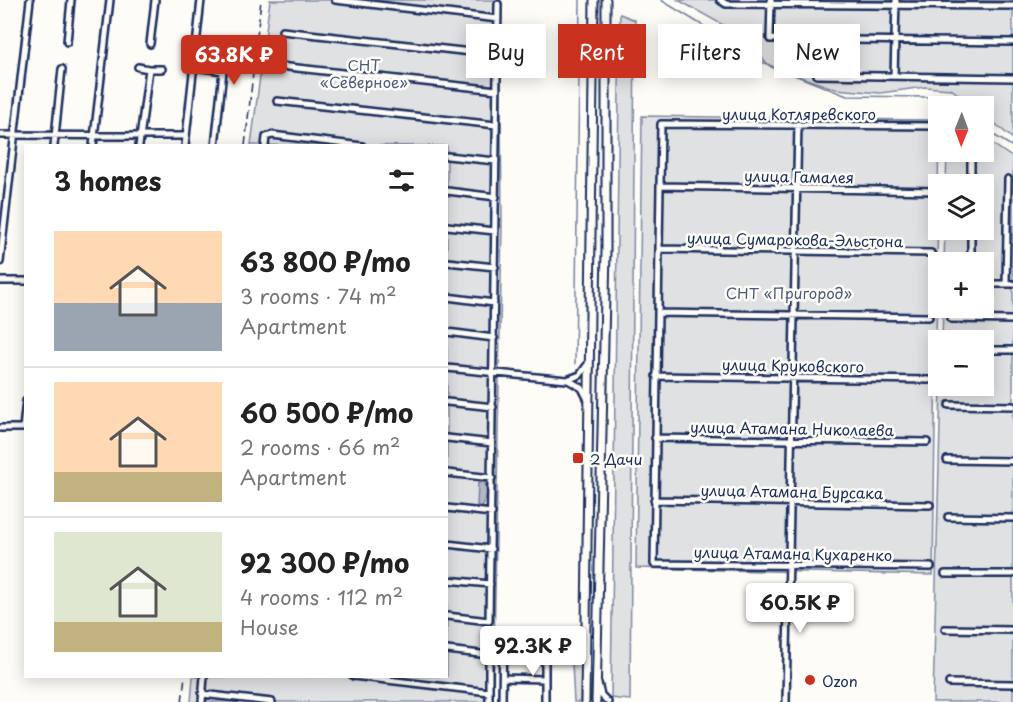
<!DOCTYPE html>
<meta charset="utf-8">
<style>
:root{--surface:#fff;--page:#f2f2f2;--text:#222;--muted:#767676;--line:#e0e0e0;--accent:#c8321e}
body{margin:0;font-family:"Playpen Sans",sans-serif;background:var(--page);color:var(--text);height:100vh;display:flex;flex-direction:column;font-size:22px;white-space:nowrap}
*{box-sizing:border-box;margin:0}
p{font-size:20px;color:var(--muted)}
.icon{flex:none;width:33px;height:33px;fill:none;stroke:currentColor;stroke-width:2;stroke-linecap:round;stroke-linejoin:round}
.map{position:relative;flex:1;overflow:hidden}
.details{position:absolute;left:24px;top:144px;width:424px;height:534px;display:flex;flex-direction:column;background:var(--surface);border-radius:0px;box-shadow:0 3px 15px #0003}
.details>*{flex:none}
.hud{position:absolute;left:466px;top:24px;width:456px;height:54px;display:flex;gap:12px}
.needle{width:39px;rotate:181deg}
.tools{position:absolute;left:928px;top:96px;display:grid;gap:12px}
.tools a{display:grid;place-items:center;width:66px;height:66px;border-radius:0px;background:var(--surface);box-shadow:0 3px 15px #0003;font-size:30px}
.price{position:absolute;translate:-50% -51px;padding:0 14px;border-radius:6px;background:#fff;color:#222;font-size:20px;line-height:39px;filter:drop-shadow(0 2px 3px #0008)}
.price::after{content:'';position:absolute;left:50%;top:36px;width:18px;height:14px;margin-left:-9px;background:inherit;clip-path:polygon(0 0,100% 0,50% 100%)}
.price.selected{background:var(--accent);color:#fff}
ul{padding:0;list-style:none}
li{display:flex;align-items:center;gap:18px;height:150px;padding:0 30px}
li+li{border-top:2px solid var(--line)}
li span{display:grid;place-items:center;flex:none;width:168px;height:120px;border-radius:0px;color:#555}
li>.icon{margin-inline-start:auto}
span .icon{width:72px;height:72px;fill:#fffc;stroke-width:1}
li b{font-size:26px}
h2{display:flex;justify-content:space-between;align-items:center;height:72px;padding:0 30px;font-size:26px}
.chip{padding:0 21px;border-radius:0px;background:var(--surface);box-shadow:0 3px 15px #0003;font-size:21px;line-height:54px}
.chip.selected{background:var(--accent);color:#fff}
.map>svg:first-child{display:block}
</style>
<div class="map">
<svg width="1013" height="702" viewBox="0 0 1013 702">
<rect width="100%" height="100%" fill="#fdfcf7"/>
<filter id="ink" filterUnits="userSpaceOnUse"><feTurbulence type="fractalNoise" baseFrequency=".0167" numOctaves="2"/><feDisplacementMap in="SourceGraphic" scale="12" xChannelSelector="R" yChannelSelector="G"/><feConvolveMatrix kernelMatrix="1 2 1 2 8 2 1 2 1" color-interpolation-filters="sRGB"/></filter>
<g filter="url(#ink)">
<path fill="#e0e1e3" stroke="#7e88a0" stroke-width="1.5" d="M270 0H500L502 223 493 702H191L193 677 447 676V146L251 145Z
M678 0H1013V139L984 114V106H974L951 89 925 87 880 93 836 89 771 67 734 31Z
M620 14 635 20 630 700 611 698Z
M791 113H803L807 119 939 120 933 575 636 568 642 116 785 118Z
M984 138 1013 158V702H933L941 386H984V340H942L943 308H984V262H944L945 230H984V184H946L947 152H984Z
M576 661 581 664 580 702H574L572 663Z"/>
<path fill="#b3b8c5" stroke="#76819c" stroke-width="1.5" d="M485 482 487 494 483 506H477L478 483Z"/>
<g fill="none" stroke-linecap="round" stroke-linejoin="round">
<path stroke="#76819c" stroke-width="1.5" d="M661 0 764 63 847 96 929 97 945 106
M984 129 1013 147
M575 364 580 0"/>
<g stroke="#1b2f5e" stroke-width="10">
<path id="minor" d="M335 0 498 19
M720 0 726 4 1013 6
M771 0 770 39 1013 42
M282 31 498 55
M67 42 71 0
M150 44 155 0
M279 66 497 90
M138 67 149 69
M194 67 223 71 215 146
M817 75 1013 78
M894 76 896 0
M277 101 496 125
M0 135 186 136
M54 146 62 69
M93 146 110 0
M139 146 149 69H162
M185 146 201 0
M265 146 266 137 272 135 362 146
M447 156 496 161
M971 184V152
M660 186 937 191
M447 191 496 197
M447 226 495 231
M659 249 931 253
M0 262 30 0
M447 262 495 267
M971 262V230
M0 281H26
M984 284H1013
M1006 284 1008 179
M447 297 494 303
M658 313 929 317
M951 319 1013 320
M447 332 494 338
M984 350H1013
M447 368 567 380 580 375 588 364
M656 376 929 380
M568 380 582 388 588 400
M447 402 493 407
M949 405 1013 406
M0 428H24
M23 428 26 401
M447 438 492 443
M655 438 927 442
M947 460 1013 461
M447 473 492 478
M654 500 930 505
M447 508 492 513
M948 517 1013 518
M447 544 491 549
M931 567 654 564 661 124 937 126
M945 574H1013
M447 580 490 584
M447 616 489 621 498 4
M945 629 1013 630
M447 650 489 655V702
M353 676 489 692
M503 678 545 679
M598 683 601 695 608 702
M949 683 1013 684
M202 694 272 702
M202 702 204 676
M502 702 503 634
M545 702V652
M786 702 798 124"/>
</g>
<g stroke="#1b2f5e" stroke-width="11">
<path id="major" d="M585 702 594 0
M596 702 606 251V0"/>
</g>
<use href="#minor" stroke="#fdfcf7" stroke-width="5"/>
<use href="#major" stroke="#fdfcf7" stroke-width="7"/>
<path stroke="#1b2f5e" stroke-width="1.5" stroke-dasharray="9 4.5" stroke-linecap="butt" d="M245 146 261 0
M182 702 185 676"/>
</g>
</g>
<g fill="#c8321e" stroke="#fdfcf7" stroke-width="2">
<rect x="572" y="452" width="12" height="12" rx="3"/>
<circle cx="810" cy="680" r="6"/>
</g>
<g text-anchor="middle" dominant-baseline="central" stroke-width="5" stroke-linejoin="round" paint-order="stroke">
<g font-size="15" fill="#4c5c7f" stroke="#fdfcf7">
<text x="364" y="64">СНТ<tspan x="364" dy="17">«Северное»</tspan></text>
<text x="789" y="292">СНТ «Пригород»</text>
</g>
<g font-size="15" fill="#1b2f5e" stroke="#fdfcf7">
<text x="799" y="113">улица Котляревского</text>
<text transform="translate(799 176) rotate(1)">улица Гамалея</text>
<text transform="translate(795 239) rotate(1)">улица Сумарокова-Эльстона</text>
<text transform="translate(793 365) rotate(1)">улица Круковского</text>
<text transform="translate(792 428) rotate(1)">улица Атамана Николаева</text>
<text transform="translate(792 491) rotate(1)">улица Атамана Бурсака</text>
<text transform="translate(793 553) rotate(1)">улица Атамана Кухаренко</text>
</g>
<g font-size="15" fill="#1b2f5e" stroke="#fdfcf7" text-anchor="start">
<text x="590" y="458">2 Дачи</text>
<text x="822" y="680">Ozon</text>
</g>
</g>
</svg>
<div class="tools">
<a><svg class="needle" viewBox="-14 -14 28 28"><path d="M0-13l5 13h-10z" fill="#e53935"/><path d="M0 13l5-13h-10z" fill="#767676"/></svg></a>
<a><svg class="icon" aria-label="layers" viewBox="0 0 24 24"><path d="M12 4l9 5-9 5-9-5zM3 14l9 5 9-5"/></svg></a>
<a>+</a>
<a>−</a>
</div>
<b class="price selected" style="left:234px;top:86px">63.8K ₽</b>
<b class="price" style="left:800px;top:634px">60.5K ₽</b>
<b class="price" style="left:533px;top:677px">92.3K ₽</b>
<div class="hud">
<a class="chip">Buy</a>
<a class="chip selected">Rent</a>
<a class="chip">Filters</a>
<a class="chip">New</a>
</div>
<section class="details">
<h2>3 homes<svg class="icon" aria-label="filters" viewBox="0 0 24 24"><path d="M4 7h16M4 17h16"/><circle cx="9" cy="7" r="2"/><circle cx="15" cy="17" r="2"/></svg></h2>
<ul>
<li><span style="background:linear-gradient(#ffd9b3 60%,#9aa5b1 0)"><svg class="icon" aria-label="home" viewBox="0 0 24 24"><path d="M3 11l9-7 9 7M6 9v11h12V9"/></svg></span><div><b>63 800 ₽/mo</b><p>3 rooms · 74 m²</p><p>Apartment</p></div></li>
<li><span style="background:linear-gradient(#ffd9b3 75%,#c2b280 0)"><svg class="icon" aria-label="home" viewBox="0 0 24 24"><path d="M3 11l9-7 9 7M6 9v11h12V9"/></svg></span><div><b>60 500 ₽/mo</b><p>2 rooms · 66 m²</p><p>Apartment</p></div></li>
<li><span style="background:linear-gradient(#dfe7d0 75%,#c2b280 0)"><svg class="icon" aria-label="home" viewBox="0 0 24 24"><path d="M3 11l9-7 9 7M6 9v11h12V9"/></svg></span><div><b>92 300 ₽/mo</b><p>4 rooms · 112 m²</p><p>House</p></div></li>
</ul>
</section>
</div>
